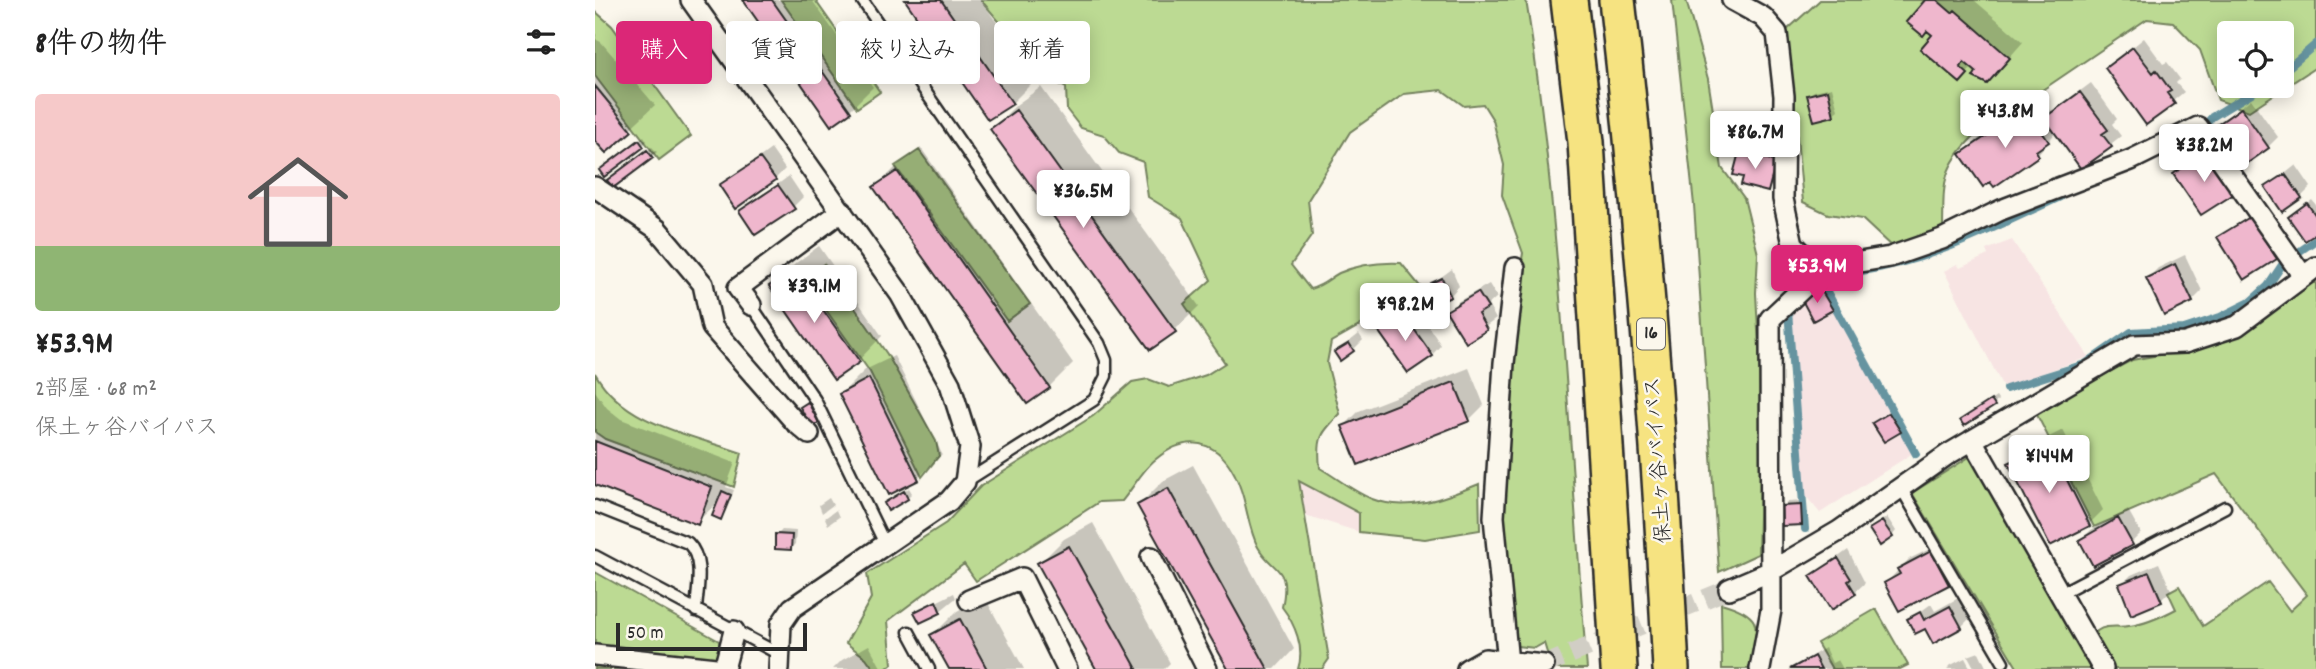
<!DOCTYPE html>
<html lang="ja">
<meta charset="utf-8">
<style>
:root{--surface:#fff;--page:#f6f6f6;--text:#222;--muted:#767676;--line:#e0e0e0;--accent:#db2777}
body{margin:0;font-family:Dekko,"Klee One",sans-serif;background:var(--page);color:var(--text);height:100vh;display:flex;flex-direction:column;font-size:26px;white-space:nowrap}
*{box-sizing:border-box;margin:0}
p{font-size:23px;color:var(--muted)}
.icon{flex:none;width:38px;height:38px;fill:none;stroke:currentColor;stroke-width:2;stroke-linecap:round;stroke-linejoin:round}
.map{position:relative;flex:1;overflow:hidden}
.drawer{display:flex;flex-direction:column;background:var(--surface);width:595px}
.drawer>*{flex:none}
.banner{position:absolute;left:21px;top:21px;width:665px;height:63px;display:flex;gap:14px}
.buttons{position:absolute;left:1622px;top:21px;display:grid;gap:14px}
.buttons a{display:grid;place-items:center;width:77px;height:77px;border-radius:7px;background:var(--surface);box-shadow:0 4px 18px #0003;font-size:35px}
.scale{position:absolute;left:21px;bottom:18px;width:191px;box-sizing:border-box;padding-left:7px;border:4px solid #2b2b2b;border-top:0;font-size:19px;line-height:24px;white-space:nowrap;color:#2b2b2b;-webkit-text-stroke:5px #fbf7ec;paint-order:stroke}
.price{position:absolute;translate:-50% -60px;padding:0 16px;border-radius:7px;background:#fff;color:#222;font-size:23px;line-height:46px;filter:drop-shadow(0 2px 4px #0008)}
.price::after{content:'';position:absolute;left:50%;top:42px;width:21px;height:16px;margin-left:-10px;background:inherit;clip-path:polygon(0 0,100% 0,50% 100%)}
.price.on{background:var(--accent);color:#fff}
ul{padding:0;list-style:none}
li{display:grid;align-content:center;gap:14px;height:371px;padding:0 35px}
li+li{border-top:2px solid var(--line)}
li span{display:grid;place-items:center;height:217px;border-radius:7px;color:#555}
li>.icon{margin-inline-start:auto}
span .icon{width:126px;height:126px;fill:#fffc;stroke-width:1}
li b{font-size:30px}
h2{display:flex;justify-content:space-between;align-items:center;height:84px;padding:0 35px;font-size:30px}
.tag{padding:0 24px;border-radius:7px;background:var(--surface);box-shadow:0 4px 18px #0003;font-size:24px;line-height:63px}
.tag.on{background:var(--accent);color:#fff}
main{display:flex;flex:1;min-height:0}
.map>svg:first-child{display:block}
</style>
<main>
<section class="drawer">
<h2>8件の物件<svg class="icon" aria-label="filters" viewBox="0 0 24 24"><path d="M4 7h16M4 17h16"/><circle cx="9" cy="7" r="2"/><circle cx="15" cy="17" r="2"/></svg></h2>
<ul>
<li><span style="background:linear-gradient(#f6c9c9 70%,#8fb573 0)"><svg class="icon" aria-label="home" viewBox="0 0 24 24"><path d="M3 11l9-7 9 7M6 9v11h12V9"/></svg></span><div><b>¥53.9M</b><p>2部屋 · 68 m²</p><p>保土ヶ谷バイパス</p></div></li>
</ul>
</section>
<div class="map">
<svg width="1721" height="669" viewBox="0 0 1721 669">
<rect width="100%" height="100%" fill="#fbf7ec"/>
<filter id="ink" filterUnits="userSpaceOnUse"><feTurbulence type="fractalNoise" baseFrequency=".0143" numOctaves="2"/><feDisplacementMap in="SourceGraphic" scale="14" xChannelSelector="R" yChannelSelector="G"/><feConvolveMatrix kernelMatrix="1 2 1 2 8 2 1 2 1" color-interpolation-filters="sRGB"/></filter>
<g filter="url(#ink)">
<path fill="#f7e4e3" d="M1417 240 1494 357 1408 387 1349 271 1362 264 1365 268 1393 255 1391 250Z
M1224 284 1318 453 1225 513 1210 495 1194 311Z
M703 481 765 513 764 532 710 515Z"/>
<path fill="#bcda93" stroke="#74825f" stroke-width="2" fill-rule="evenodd" d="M186 0H220L285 92 262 108Z
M386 0H931C967 221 973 446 992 669H957L949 643 940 648 922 646 917 639 908 506 922 290 928 253 907 195 909 165 898 120 888 104 869 106 847 90 809 94 755 132 713 200 717 235 696 265 715 289C730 285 733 279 744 273 765 264 784 262 806 263L828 290 736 342 732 363 745 414C725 434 722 438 725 468 742 478 759 492 777 499 813 513 852 497 884 484L885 530 830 539 764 532V513L704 481 734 659 727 669H703C710 648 700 624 687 607 696 565 678 573 663 547 654 531 652 507 646 490 632 446 599 428 561 459 548 469 538 488 527 501L504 502 381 581 369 564 293 621 297 664 291 669H279L271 658 251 643 276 598 272 574 351 523 386 486 498 416 537 382 553 379 574 387 611 375 630 363 589 304 616 280 587 218 553 197 548 162 524 153 509 135 486 128 472 110 471 88 450 76Z
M1077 0H1091L1113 79 1127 168 1149 198 1163 254 1161 293 1167 405 1163 554 1124 572 1099 205Z
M1225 0H1721V67L1654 111 1623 100 1605 50 1578 22 1552 19 1378 137C1345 170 1349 185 1348 228L1298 248 1267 219 1233 214 1208 202 1192 30ZM1634 33H1687V86H1634Z
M0 11 17 26 96 136 64 160 0 76Z
M324 150 435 304 412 321 300 166Z
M229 264 292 354 341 441 344 456 327 477 275 372 209 279Z
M1721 275V669H1519L1499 640 1502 631C1512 624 1522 628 1534 626 1551 624 1566 617 1581 609L1573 592 1584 586 1608 626 1673 582 1695 611 1712 595 1621 474 1499 527 1440 411 1537 360 1580 352Z
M0 373C28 424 96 435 147 453L139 487 10 439 0 432Z
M1379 454 1503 669H1423L1317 493Z
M0 572 124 641V669H0Z
M1126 603C1172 616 1162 628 1154 669H1127Z
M1281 609 1313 665 1305 669H1237L1222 643Z"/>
<path fill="#0003" d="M150 0H217L278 87 254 111Z
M312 0H386L441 79 417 103Z
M1332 0H1379L1428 42 1406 67 1384 72 1378 67 1364 81 1340 35Z
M1549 38 1568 64 1572 62 1585 79 1581 83 1589 92 1552 122 1512 68Z
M0 39 6 42 60 105 11 151 0 138Z
M1496 83 1522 119 1517 124 1526 136 1486 167 1461 132 1443 154 1399 185 1367 155 1382 140 1446 96 1457 112Z
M446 87 604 306 580 330 397 129 421 105Z
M1237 87 1243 110 1238 114 1214 96 1219 91Z
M1656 99 1683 137 1673 147 1621 127Z
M49 136 52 141 48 145 11 165Z
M1156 143 1189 151 1182 180 1172 190 1150 176 1146 153Z
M1622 143 1607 213 1581 174Z
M57 147 62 152 19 186V176Z
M326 148 478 363 454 387 281 187 305 163Z
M176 149 190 169 180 179 126 186Z
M1701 165 1716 187 1706 197 1672 188Z
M194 176 208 197 198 207 146 212Z
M1717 200 1721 205V232L1700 213Z
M1665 208 1691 248 1681 258 1624 238Z
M224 246 287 336 263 361 177 287 201 263Z
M1590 255 1607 291 1597 301 1553 278 1563 268Z
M857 269 864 286 855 296 838 283Z
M894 284 902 297 893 305 901 319 871 341 854 311 864 301Z
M1231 286 1241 304 1237 308 1209 301Z
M818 304 846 345 837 355 784 330Z
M764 334 768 340 758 350 741 352Z
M299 356 347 454 323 478 294 493 246 394 270 370Z
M874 368 889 405 874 420 749 426 764 411Z
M0 391 12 408 26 419 140 463 131 487 139 490 130 513 126 517 125 500 102 522 0 483Z
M1401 397 1403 400 1399 405 1367 420Z
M218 399 227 417 223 421 207 407Z
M1299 409 1309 426 1304 430 1280 423Z
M1468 430 1508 510 1494 524 1416 464 1430 449Z
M598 465 699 649 680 669H635L544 505 568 481Z
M314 488 317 493 312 498 291 504Z
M234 498 238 505 227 513 224 505Z
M1210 501 1211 519 1207 523 1188 506 1193 502Z
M241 510 244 517 233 525 230 518Z
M1533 510 1546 533 1536 543 1486 540 1496 530Z
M1292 517 1301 531 1297 536 1276 529Z
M498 523 575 663 569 669H503L445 563 469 539Z
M187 530 201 531 200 544 196 548 182 535Z
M1347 543 1363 574 1353 584 1291 583 1314 559Z
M1253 550 1270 583 1260 592 1217 576Z
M1564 563 1576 590 1566 600 1537 613 1526 585 1536 575Z
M359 593 361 598 345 611 321 612Z
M389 596 429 669H356L338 635 362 611Z
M1365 597 1376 617 1366 627 1314 620 1336 604 1340 611Z
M274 645 287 669H238L247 660Z
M1230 648 1237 663 1243 660 1248 669H1195Z
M1384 652 1392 669H1380L1373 656Z
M1370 658 1376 669H1352L1356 665Z"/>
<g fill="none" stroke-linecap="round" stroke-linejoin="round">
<path stroke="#6694a0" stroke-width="8" d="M1687 73 1721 44
M1605 131 1617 117 1668 86
M1261 272C1335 262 1397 228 1465 197
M1226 281 1321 454
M1197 307 1193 311 1210 529
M1411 389 1490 364 1536 332 1589 329 1625 317 1655 302 1673 286 1689 262 1721 240"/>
</g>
<path fill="#efb7cd" stroke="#2b2b2b" stroke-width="2" d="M148 0H177L256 112 236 126Z
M310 0H346L418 104 393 120Z
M1330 0H1342L1357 13 1360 10 1415 58 1392 84 1378 77 1381 72 1369 62 1365 67 1373 74 1365 83 1325 49 1337 35 1332 31 1328 36 1311 22Z
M1538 47 1558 73 1561 70 1576 91 1572 93 1580 104 1551 125 1510 68Z
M0 86 37 131 11 153 0 141Z
M1233 90 1239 116 1219 121 1212 95Z
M1485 92 1513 130 1507 134 1517 147 1486 169 1449 118Z
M1646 108 1674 148 1647 167 1619 127Z
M1431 109 1454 142 1441 151 1444 156 1399 187 1395 182 1388 187 1365 154Z
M421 110 581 332 555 350 395 129Z
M44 140 49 147 9 177 4 170Z
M52 150 58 158 18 188 12 180Z
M1144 152 1181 161 1173 192 1146 185 1148 177 1138 175Z
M1611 152 1639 194 1606 215 1578 174Z
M165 158 181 180 140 209 124 185Z
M302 171 455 388 432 404 278 187Z
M1690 174 1707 198 1687 212 1670 187Z
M183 185 200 209 160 235 144 211Z
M1712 203 1721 216V234L1710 241 1693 217Z
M1655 217 1682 259 1649 280 1622 237Z
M1580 264 1598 302 1569 316 1551 278Z
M199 269 265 362 239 380 174 286Z
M847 278 856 297 845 302 836 283Z
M1226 290 1238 310 1218 321 1207 300Z
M883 292 893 308 883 314 892 330 871 343 851 311Z
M807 312 838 356 813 373 782 329Z
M754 343 759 351 745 361 739 352Z
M274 378 324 480 294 495 244 394Z
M859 382 875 421 763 465 747 426Z
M1396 400 1400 406 1369 426 1365 420Z
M213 402 224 423 216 427 205 407Z
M1294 413 1306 432 1289 442 1277 423Z
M0 441 117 487 103 525 0 485Z
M1454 444 1495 526 1455 546 1413 463Z
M573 488 673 669H633L542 505Z
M127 491 136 495 126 520 117 516Z
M309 491 313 499 293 511 289 503Z
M1206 505 1207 525 1187 526 1186 506Z
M1523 518 1538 545 1498 566 1484 540Z
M1287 521 1298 537 1285 546 1274 529Z
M180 534 197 535 196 550 180 549Z
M474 546 542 669H501L442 563Z
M1336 551 1354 585 1304 611 1289 583 1305 574 1302 569Z
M1243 558 1256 579 1253 581 1261 594 1236 610 1215 576Z
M1554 572 1567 602 1536 615 1524 584Z
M341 601 346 613 325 623 319 612Z
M1355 606 1367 628 1338 644 1330 629 1320 634 1312 619 1325 612 1329 620Z
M365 619 392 669H354L335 635Z
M1219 656 1226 669H1195Z"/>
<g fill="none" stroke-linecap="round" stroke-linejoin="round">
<path stroke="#d1cec5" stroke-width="19" stroke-dasharray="19 10" stroke-linecap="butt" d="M949 665 1134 589"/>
<g stroke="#2b2b2b" stroke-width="15">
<path id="lane" d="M267 0 504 343 511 360V376L499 400 370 482
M156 305 220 400 290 544
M1306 488 1408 662
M0 506 93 543C110 560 102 589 101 611
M0 556 184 654
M1464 594 1630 507
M314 632 334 669"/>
</g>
<g stroke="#2b2b2b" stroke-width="24">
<path id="street" d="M96 0 305 294 355 384 375 447 370 482 354 501 197 608 186 624 184 669
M1137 0 1168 17 1182 33 1189 96 1188 199 1198 244 1212 258 1229 268
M0 187 62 229 108 284 117 327 200 422 214 434
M156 305 143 288 247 211
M1377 440 1508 669
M556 557 612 669
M1134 589 1176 571 1244 531 1352 455 1539 345 1590 343 1642 326 1721 267
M374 600 427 578 472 669
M0 655 130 669
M913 663 899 517 909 363 920 268
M129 669 139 631
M872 669 890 659 949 665
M1165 669 1176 610 1175 319 1229 268 1295 257 1347 239 1406 210 1536 160 1603 127 1708 276"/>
</g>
<g stroke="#2b2b2b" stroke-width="40">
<path id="highway" d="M974 0 991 142 1024 669
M1022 0C1048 223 1065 445 1076 669"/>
</g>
<use href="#lane" stroke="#fbf7ec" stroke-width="10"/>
<use href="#street" stroke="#fbf7ec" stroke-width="19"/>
<use href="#highway" stroke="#f6e381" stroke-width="35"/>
</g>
</g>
<g text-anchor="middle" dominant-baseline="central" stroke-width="5" stroke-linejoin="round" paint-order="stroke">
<rect fill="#fbf7ec" stroke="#696865" stroke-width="2" x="1042" y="318.5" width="28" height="31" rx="5"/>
<g font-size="19" font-weight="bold" fill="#2b2b2b">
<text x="1056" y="334">16</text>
</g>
<g font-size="21" fill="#2b2b2b" stroke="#fbf7ec">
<text transform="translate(1065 460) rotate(-94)">保土ヶ谷バイパス</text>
</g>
</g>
</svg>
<div class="buttons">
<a><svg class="icon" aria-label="locate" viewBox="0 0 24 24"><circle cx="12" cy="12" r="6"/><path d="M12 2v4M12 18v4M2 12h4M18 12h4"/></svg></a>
</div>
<div class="scale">50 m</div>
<b class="price" style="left:1410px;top:150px">¥43.8M</b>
<b class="price" style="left:1160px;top:171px">¥86.7M</b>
<b class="price" style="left:1609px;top:184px">¥38.2M</b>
<b class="price" style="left:488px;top:230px">¥36.5M</b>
<b class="price on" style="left:1222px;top:305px">¥53.9M</b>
<b class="price" style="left:219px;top:325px">¥39.1M</b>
<b class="price" style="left:810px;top:343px">¥98.2M</b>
<b class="price" style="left:1454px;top:495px">¥144M</b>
<div class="banner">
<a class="tag on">購入</a>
<a class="tag">賃貸</a>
<a class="tag">絞り込み</a>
<a class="tag">新着</a>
</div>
</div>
</main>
